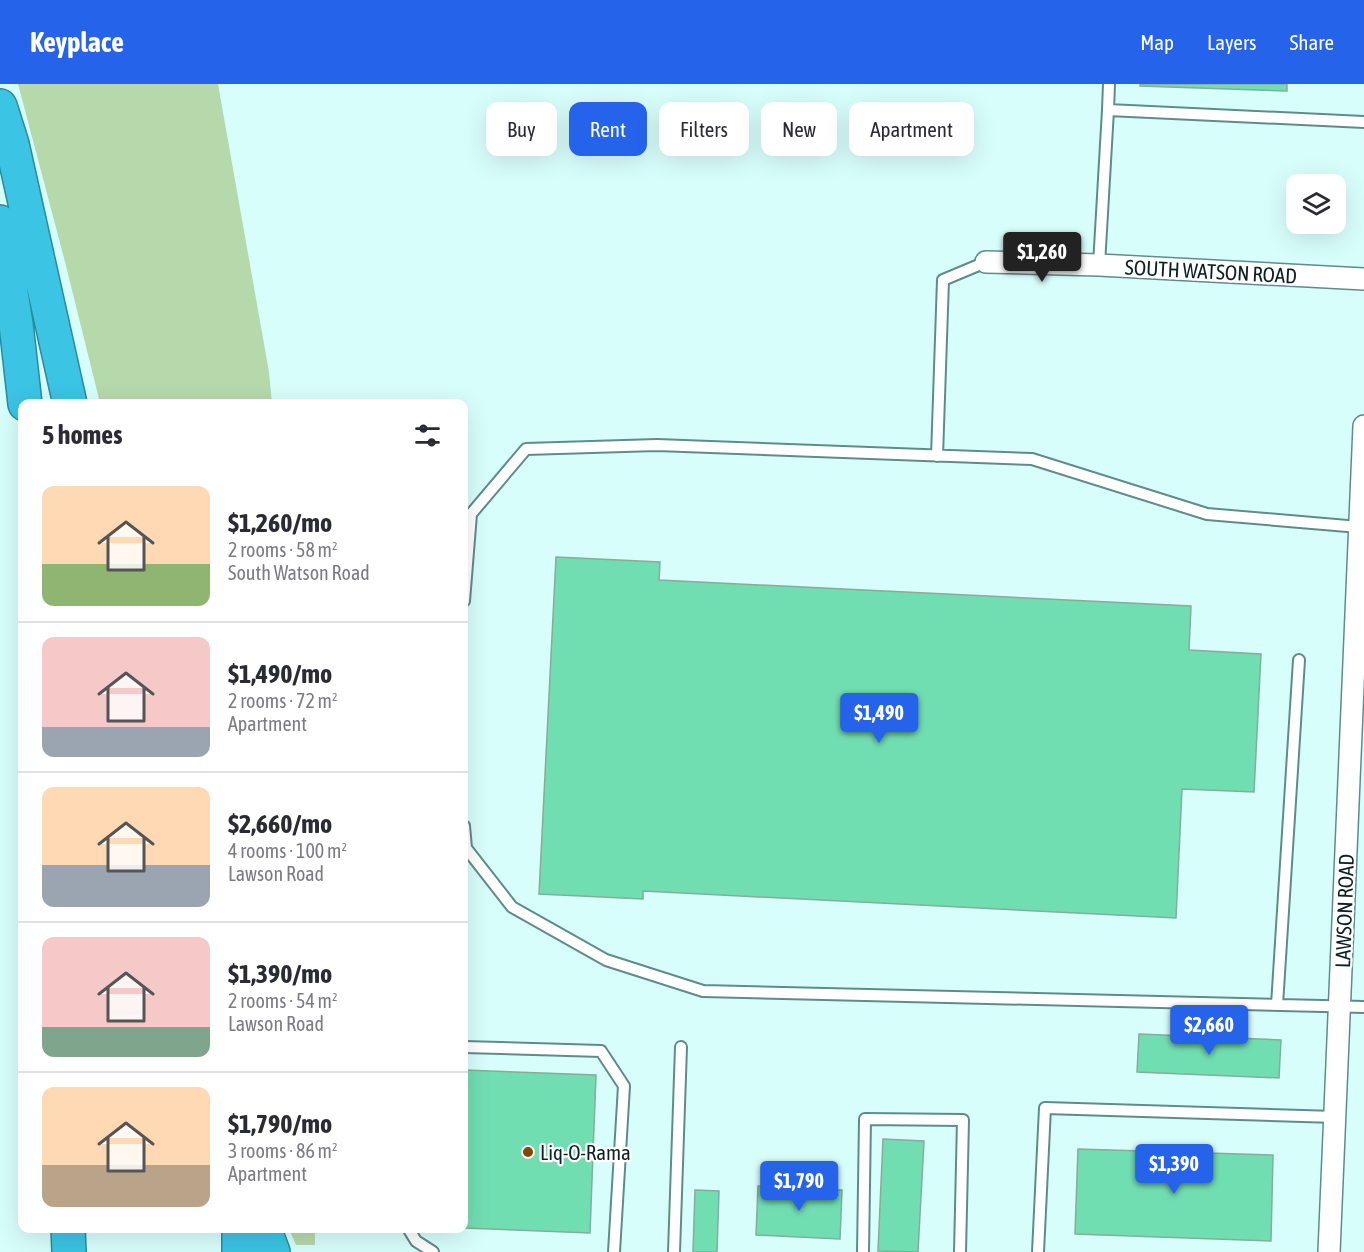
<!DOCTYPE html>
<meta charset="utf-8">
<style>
:root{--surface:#fff;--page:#f7f7f7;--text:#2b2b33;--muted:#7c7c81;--line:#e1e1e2;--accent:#2563eb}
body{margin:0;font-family:"Asap Condensed",sans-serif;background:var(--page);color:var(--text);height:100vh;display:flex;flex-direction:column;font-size:22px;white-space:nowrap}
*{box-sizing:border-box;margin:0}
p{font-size:20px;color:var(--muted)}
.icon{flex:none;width:33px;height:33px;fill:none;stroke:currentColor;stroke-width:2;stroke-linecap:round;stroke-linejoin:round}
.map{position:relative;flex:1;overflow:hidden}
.drawer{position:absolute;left:18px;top:315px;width:450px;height:834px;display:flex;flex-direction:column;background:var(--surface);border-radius:12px;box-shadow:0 6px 24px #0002}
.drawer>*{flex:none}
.banner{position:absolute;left:486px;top:18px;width:570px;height:54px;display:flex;gap:12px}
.buttons{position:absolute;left:1286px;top:90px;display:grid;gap:12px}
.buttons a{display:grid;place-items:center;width:60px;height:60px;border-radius:12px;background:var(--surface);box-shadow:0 6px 24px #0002;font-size:30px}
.price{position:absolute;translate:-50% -51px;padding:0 14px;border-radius:6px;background:var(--accent);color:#fff;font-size:20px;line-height:39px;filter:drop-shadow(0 2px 3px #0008)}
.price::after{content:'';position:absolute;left:50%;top:36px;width:18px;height:14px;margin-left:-9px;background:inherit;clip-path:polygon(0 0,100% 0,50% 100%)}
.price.active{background:#222;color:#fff}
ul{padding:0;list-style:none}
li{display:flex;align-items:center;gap:18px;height:150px;padding:0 24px}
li+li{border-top:2px solid var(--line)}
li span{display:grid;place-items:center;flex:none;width:168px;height:120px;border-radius:12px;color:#555}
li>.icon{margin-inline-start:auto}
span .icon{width:72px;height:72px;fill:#fffc;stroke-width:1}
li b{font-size:26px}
h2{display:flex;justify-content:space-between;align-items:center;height:72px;padding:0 24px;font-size:26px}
.tag{padding:0 21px;border-radius:12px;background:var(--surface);box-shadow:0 6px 24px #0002;font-size:21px;line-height:54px}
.tag.active{background:var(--accent);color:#fff}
header{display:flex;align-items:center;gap:36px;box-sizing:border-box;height:84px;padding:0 30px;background:var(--accent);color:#fff}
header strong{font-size:28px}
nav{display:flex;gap:33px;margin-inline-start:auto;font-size:21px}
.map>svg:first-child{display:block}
</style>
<header>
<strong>Keyplace</strong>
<nav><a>Map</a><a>Layers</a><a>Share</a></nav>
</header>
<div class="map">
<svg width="1364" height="1168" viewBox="0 0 1364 1168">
<rect width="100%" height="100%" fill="#d8fefc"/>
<path fill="#b6d9ab" d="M18 0H218L269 288 272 319H100L64 174Z
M289 1145H315V1161H296Z"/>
<path fill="#71deb2" stroke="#86ac9a" stroke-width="1.5" d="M1140 0H1287V7L1140 2Z
M556 473 660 478 659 496 1191 522 1189 566 1261 570 1254 708 1182 705 1176 834 643 807V815L539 810Z
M1139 950 1281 956 1279 994 1137 988Z
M464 986 596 991 590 1149 464 1144Z
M883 1055 924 1057 918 1168 878 1167Z
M1078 1065 1273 1071 1271 1157 1075 1150Z
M758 1102 842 1106 840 1155 756 1151Z
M695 1106 719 1107 717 1168H693Z"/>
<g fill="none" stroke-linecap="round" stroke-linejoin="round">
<g stroke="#5f8c89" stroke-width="14">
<path id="lane" d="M1108 26 1109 0
M1099 181 1108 26 1364 38
M937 372 943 196 986 178
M464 517 471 430 526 365 657 361 1032 375 1207 430 1359 443
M464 742 466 764 512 823 606 876 703 907 1364 923
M1277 921 1299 576
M464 963 601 967 624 1002 614 1168
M408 1144 416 1157 433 1168
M674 1168 681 963
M863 1168 865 1035 963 1036 960 1168
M1038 1168 1045 1024 1335 1033"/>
</g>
<g stroke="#5f8c89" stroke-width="24">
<path id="street" d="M986 178 1099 181 1364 195
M1329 1168 1364 342"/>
</g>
<g stroke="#2b8b9f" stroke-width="36">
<path id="highway" d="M0 22 12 60 70 320
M0 138 16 240 25 320
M68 1144 69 1168
M239 1144V1168
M264 1144 273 1168"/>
</g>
<use href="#lane" stroke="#fff" stroke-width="10"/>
<use href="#street" stroke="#fff" stroke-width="21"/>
<use href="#highway" stroke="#3bc4e4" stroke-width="33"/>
</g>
<circle fill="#844703" stroke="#fff" stroke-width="2" cx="528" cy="1068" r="6"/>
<g text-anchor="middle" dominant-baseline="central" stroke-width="4.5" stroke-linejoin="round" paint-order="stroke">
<g font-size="21" fill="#0e2120" stroke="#fff">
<text transform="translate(1211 187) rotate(3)">SOUTH WATSON ROAD</text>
<text transform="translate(1344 827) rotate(-88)">LAWSON ROAD</text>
</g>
<g font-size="21" fill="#0e2120" stroke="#fff" text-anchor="start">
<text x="540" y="1068">Liq-O-Rama</text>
</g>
</g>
</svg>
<div class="buttons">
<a><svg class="icon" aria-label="layers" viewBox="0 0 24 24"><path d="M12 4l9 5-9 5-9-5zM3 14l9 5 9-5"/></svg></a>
</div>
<b class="price active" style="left:1042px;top:199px">$1,260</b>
<b class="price" style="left:879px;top:660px">$1,490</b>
<b class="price" style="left:1209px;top:972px">$2,660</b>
<b class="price" style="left:1174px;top:1111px">$1,390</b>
<b class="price" style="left:799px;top:1128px">$1,790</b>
<div class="banner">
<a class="tag">Buy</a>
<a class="tag active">Rent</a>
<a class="tag">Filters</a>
<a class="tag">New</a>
<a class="tag">Apartment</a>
</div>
<section class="drawer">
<h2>5 homes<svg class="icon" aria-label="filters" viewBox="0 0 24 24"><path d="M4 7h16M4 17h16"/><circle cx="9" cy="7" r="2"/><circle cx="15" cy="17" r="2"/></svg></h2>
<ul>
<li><span style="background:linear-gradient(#ffd9b3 65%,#8fb573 0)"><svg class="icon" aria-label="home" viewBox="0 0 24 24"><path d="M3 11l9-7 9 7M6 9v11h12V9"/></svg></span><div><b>$1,260/mo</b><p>2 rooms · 58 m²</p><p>South Watson Road</p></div></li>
<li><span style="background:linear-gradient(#f6c9c9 75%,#9aa5b1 0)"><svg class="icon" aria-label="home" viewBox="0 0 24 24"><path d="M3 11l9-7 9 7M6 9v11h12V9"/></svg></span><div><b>$1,490/mo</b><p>2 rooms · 72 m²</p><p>Apartment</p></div></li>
<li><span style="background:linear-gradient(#ffd9b3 65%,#9aa5b1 0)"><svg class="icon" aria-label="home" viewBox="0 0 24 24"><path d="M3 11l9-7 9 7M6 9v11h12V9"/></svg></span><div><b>$2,660/mo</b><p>4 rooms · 100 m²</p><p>Lawson Road</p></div></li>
<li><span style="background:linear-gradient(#f6c9c9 75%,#7fa58c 0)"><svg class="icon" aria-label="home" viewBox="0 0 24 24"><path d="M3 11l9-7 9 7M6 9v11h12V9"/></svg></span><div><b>$1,390/mo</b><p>2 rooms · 54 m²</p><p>Lawson Road</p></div></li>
<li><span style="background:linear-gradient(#ffd9b3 65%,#b9a48a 0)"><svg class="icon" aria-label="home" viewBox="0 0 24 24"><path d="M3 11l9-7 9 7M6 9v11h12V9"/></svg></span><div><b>$1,790/mo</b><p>3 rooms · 86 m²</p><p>Apartment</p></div></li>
</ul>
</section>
</div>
